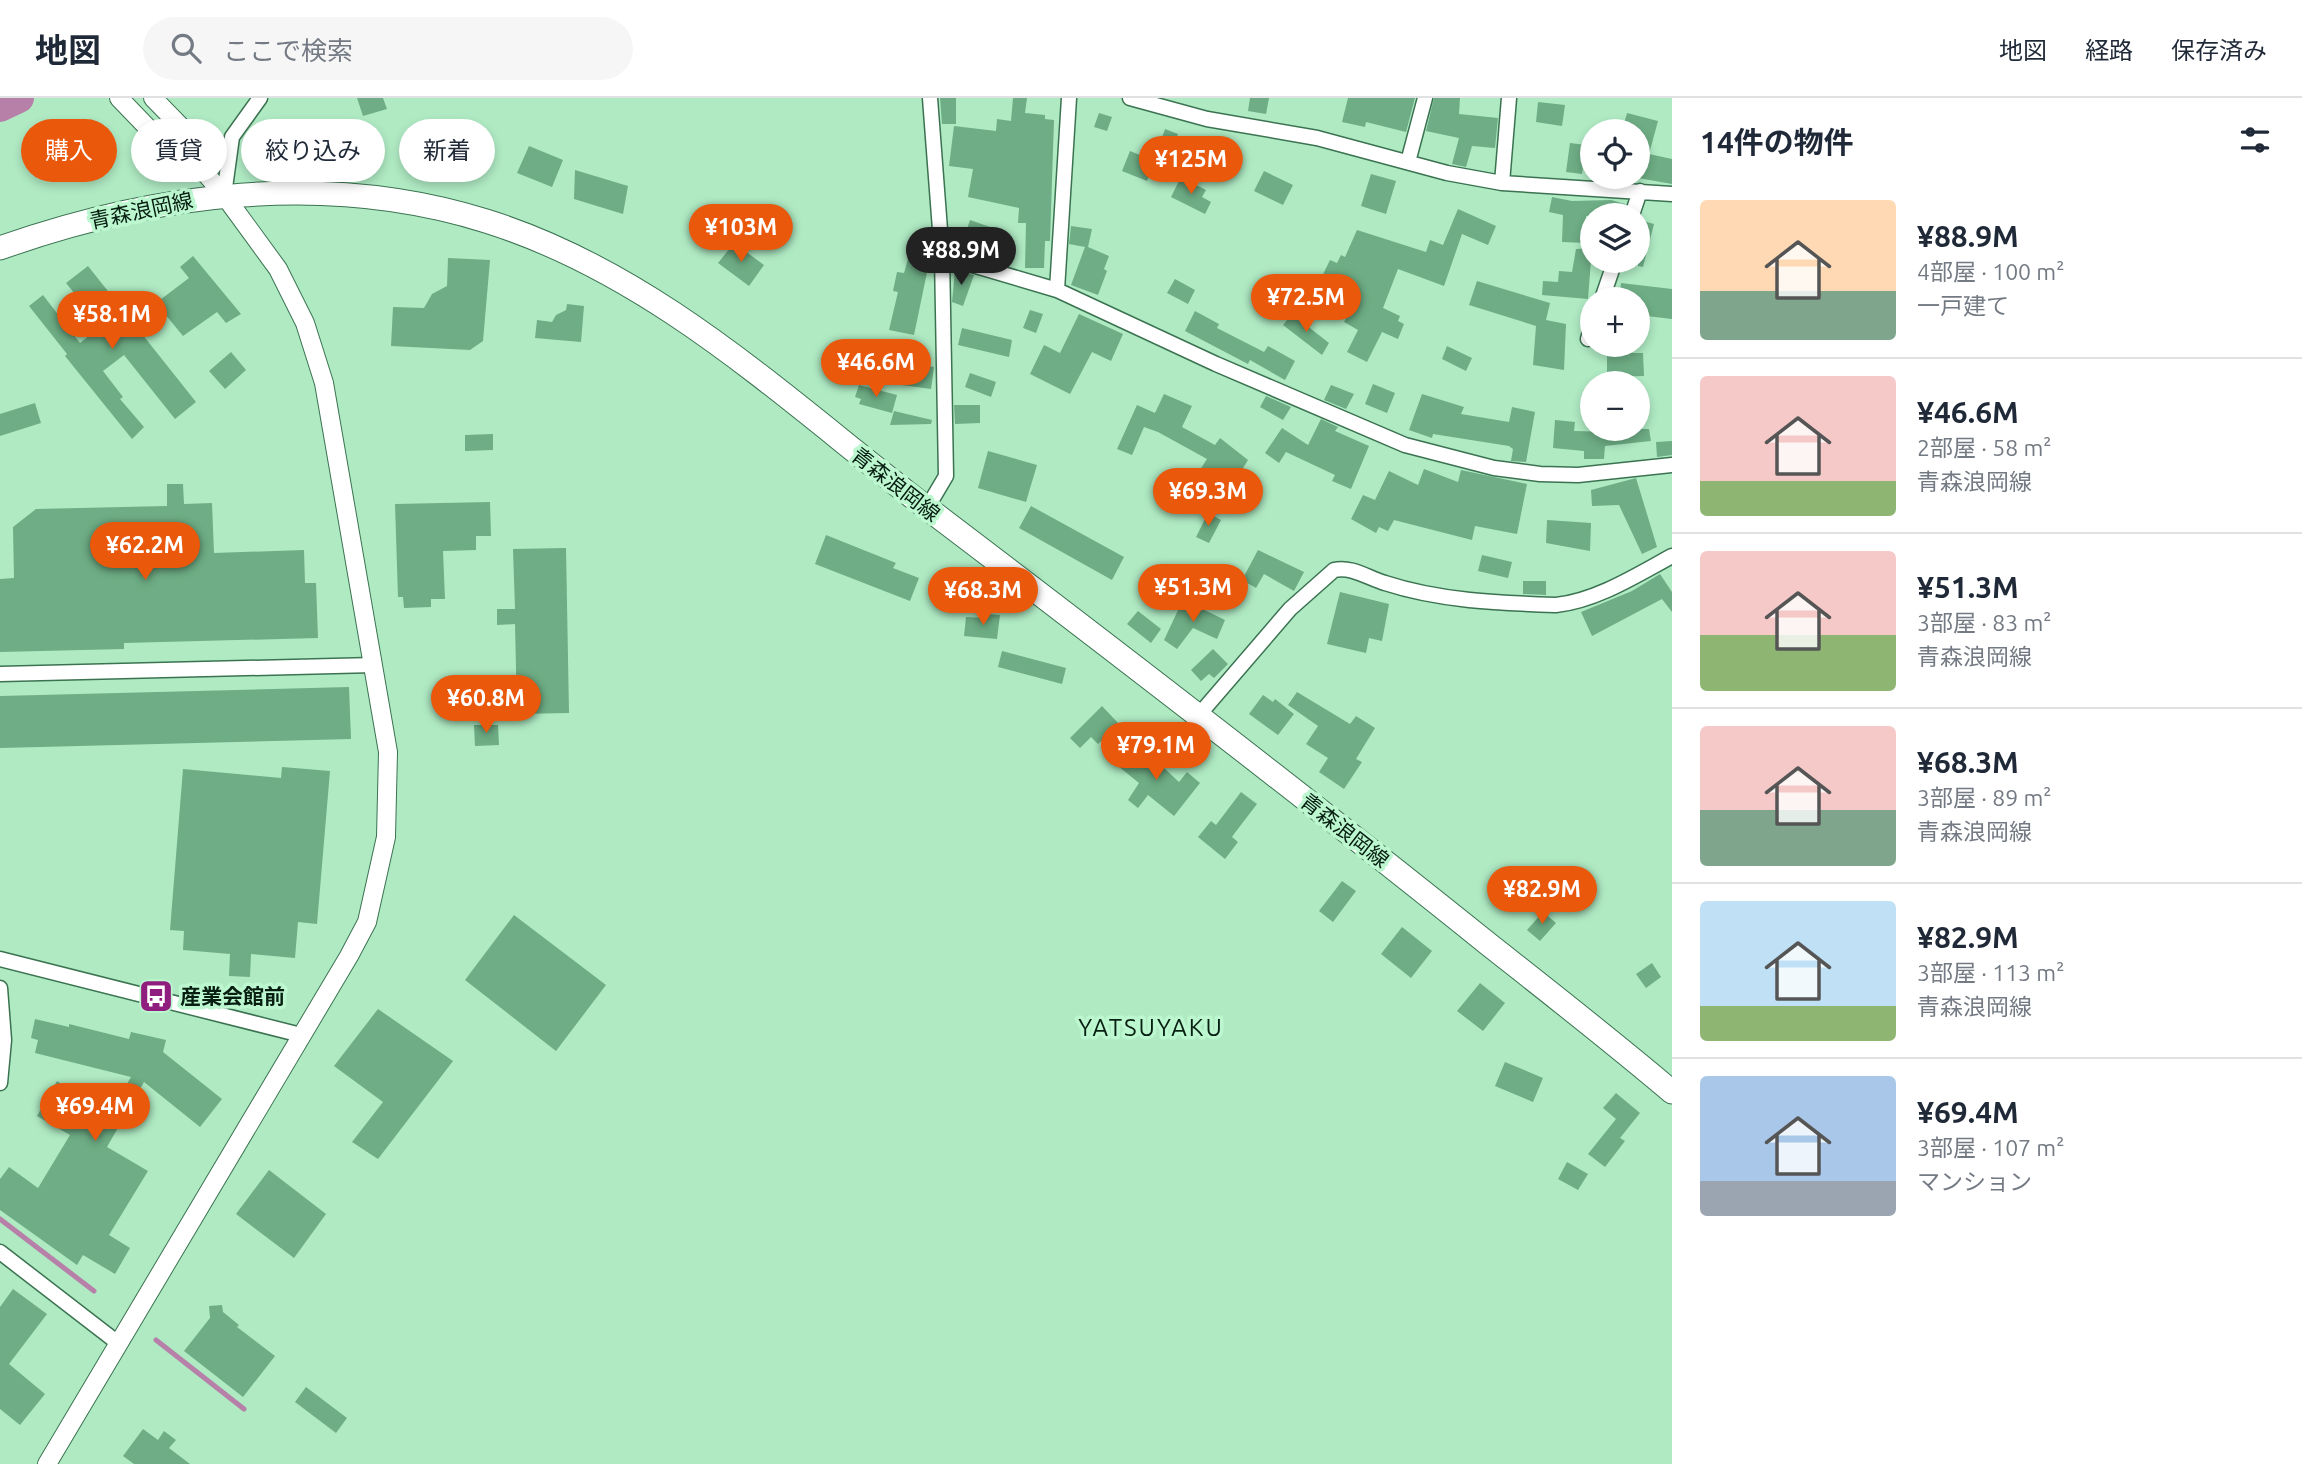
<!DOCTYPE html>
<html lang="ja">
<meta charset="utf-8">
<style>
:root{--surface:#fff;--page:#f6f6f7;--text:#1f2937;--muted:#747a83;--line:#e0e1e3;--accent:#ea580c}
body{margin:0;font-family:Ubuntu,"Noto Sans JP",sans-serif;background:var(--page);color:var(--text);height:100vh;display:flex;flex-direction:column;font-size:26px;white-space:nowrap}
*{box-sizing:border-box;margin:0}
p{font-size:23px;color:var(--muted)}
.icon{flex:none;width:38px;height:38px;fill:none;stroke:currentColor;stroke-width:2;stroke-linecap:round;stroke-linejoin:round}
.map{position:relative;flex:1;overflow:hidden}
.drawer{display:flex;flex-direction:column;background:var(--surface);width:630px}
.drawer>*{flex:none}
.hud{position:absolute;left:21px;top:21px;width:665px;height:63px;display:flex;gap:14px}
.tools{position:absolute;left:1580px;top:21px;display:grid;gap:14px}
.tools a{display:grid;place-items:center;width:70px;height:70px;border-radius:50%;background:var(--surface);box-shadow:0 4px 10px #0003;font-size:35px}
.price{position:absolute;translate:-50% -60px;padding:0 16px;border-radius:24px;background:var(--accent);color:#fff;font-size:23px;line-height:46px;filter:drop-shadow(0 2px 4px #0008)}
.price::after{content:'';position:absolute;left:50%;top:42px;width:21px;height:16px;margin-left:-10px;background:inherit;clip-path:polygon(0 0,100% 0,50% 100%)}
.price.active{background:#222;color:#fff}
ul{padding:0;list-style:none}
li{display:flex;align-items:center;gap:21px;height:175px;padding:0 28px}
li+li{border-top:2px solid var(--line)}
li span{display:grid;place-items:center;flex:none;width:196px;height:140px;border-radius:7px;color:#555}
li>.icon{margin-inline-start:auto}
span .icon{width:84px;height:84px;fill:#fffc;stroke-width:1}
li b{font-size:30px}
h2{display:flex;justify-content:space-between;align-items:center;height:84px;padding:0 28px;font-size:30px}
.chip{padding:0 24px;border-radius:32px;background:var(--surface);box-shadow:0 4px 10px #0003;font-size:24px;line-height:63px}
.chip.active{background:var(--accent);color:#fff}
header{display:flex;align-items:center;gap:42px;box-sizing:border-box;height:98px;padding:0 35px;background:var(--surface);border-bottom:2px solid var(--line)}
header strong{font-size:33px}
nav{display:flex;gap:38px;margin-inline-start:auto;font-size:24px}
.search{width:490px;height:63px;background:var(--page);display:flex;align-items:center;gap:18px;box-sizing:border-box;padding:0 24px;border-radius:38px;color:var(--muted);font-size:26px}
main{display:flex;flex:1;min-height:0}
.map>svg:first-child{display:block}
</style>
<header>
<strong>地図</strong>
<div class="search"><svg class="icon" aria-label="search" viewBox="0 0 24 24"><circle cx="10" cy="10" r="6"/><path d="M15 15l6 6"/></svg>ここで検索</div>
<nav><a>地図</a><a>経路</a><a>保存済み</a></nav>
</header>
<main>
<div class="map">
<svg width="1672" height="1366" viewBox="0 0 1672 1366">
<rect width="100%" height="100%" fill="#afeac3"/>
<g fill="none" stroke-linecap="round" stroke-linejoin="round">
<path stroke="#b680a9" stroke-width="5" d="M0 1121 94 1193
M156 1242 244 1311"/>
<path stroke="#b680a9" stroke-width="30" d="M0 9 19 0"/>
</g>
<path fill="#6ead85" d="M357 0H383L387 11 363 18Z
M940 0H956V26H942Z
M1013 0H1027L1025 15 1045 17V21L1054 22 1050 143H1045L1044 170H1025L1026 125H1018L1019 110 968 99 973 71 949 68 954 28 996 33 997 21 1011 23Z
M1250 0H1269L1266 16 1248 13Z
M1348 0H1415L1406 34 1366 24 1365 29 1342 24Z
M1434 0H1460L1459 16 1498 20 1495 50 1472 48 1466 69 1452 66 1459 40 1426 33Z
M1538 4 1565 7 1562 28 1536 24Z
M1099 15 1112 19 1107 33 1094 29Z
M1627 15 1658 23 1649 56 1672 61V86L1638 80V33H1622Z
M1165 31 1178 36 1170 58 1157 54Z
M1570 45 1586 47 1582 76 1566 74Z
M529 48 563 62 552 89 517 75Z
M1130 53 1155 63 1147 83 1122 73Z
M575 72 628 88 623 116 574 101Z
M1264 73 1293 87 1283 107 1254 93Z
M1371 76 1396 83 1386 116 1361 108Z
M1181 79 1206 92 1202 99 1211 104 1205 116 1171 99Z
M1552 99 1572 103 1611 102 1625 106 1623 117 1586 118V145L1562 144 1563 117 1549 114Z
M1458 111 1496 128 1488 147 1462 136 1444 188 1398 171 1383 210 1400 218 1398 223 1404 226 1398 241 1382 234 1367 264 1347 254 1358 232 1344 224 1351 210 1316 191 1330 162 1337 165 1341 157 1345 159 1357 132 1426 154 1430 142 1443 147Z
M970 122 996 131 988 152 963 143Z
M1640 122 1654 126 1643 169 1638 168Z
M1071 128 1092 131 1088 149 1109 158 1104 171 1107 173 1098 197 1071 187 1085 149 1069 146Z
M734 145 764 167 749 188 718 165Z
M1592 150 1588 201 1542 197 1543 183 1558 184 1559 173 1572 174 1576 151Z
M910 154 930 160 914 237 889 232 898 194 893 193 897 174 904 175Z
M193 158 241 216 226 225 217 214 183 238 156 205 189 180 180 169Z
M448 160 490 162 483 243 470 252 391 248 393 209 424 210 432 196 447 188Z
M88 168 196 304 175 321 124 257 103 273 123 299 120 301 144 329 132 341 65 258 67 256 29 208 43 197 80 245 101 228 66 185Z
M955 172 974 177 963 208 952 204Z
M1175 181 1195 192 1188 206 1167 195Z
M1477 183 1550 205 1546 222 1566 226 1564 272 1533 267 1536 228 1469 207Z
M1621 185 1672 191V221L1638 217V201H1619Z
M567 206 584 208 581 244 535 240 537 222 552 224 556 217 566 212Z
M1030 212 1043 216 1036 235 1023 230Z
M1195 213 1219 226 1217 230 1264 254 1268 248 1295 263 1285 282 1250 262 1248 266 1185 233Z
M1079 216 1123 236 1111 263 1092 254 1070 296 1030 276 1044 247 1060 255Z
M1292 216 1329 245 1322 257 1283 227Z
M962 230 1012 242 1009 259 958 247Z
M1447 248 1472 260 1466 273 1442 261Z
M231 254 246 272 225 291 209 273Z
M1607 255H1643L1644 278 1607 279Z
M892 266 921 272 922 266 934 269 931 291 887 285Z
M970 275 996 284 991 299 965 289Z
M1373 286 1395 295 1387 315 1365 306Z
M859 287 897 297 892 315 859 306 861 301 855 299Z
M1331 287 1354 296 1346 311 1324 302Z
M1164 296 1192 308 1182 329 1215 347 1220 340 1248 362 1230 391 1200 372 1207 361 1158 334 1144 329 1132 357 1117 351 1137 307 1155 315Z
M1422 296 1464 309 1461 316 1509 324 1512 309 1535 314 1526 364 1511 363 1513 351 1509 348 1433 336 1432 340 1409 332Z
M1266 298 1291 309 1283 322 1260 309Z
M35 305 41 325 0 338V316Z
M954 307H980V325L955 326Z
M894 313 932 322 931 326 890 327Z
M1321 321 1338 329 1335 333 1369 348 1351 391 1332 383 1335 377 1286 354 1279 365 1265 355 1282 330 1308 347Z
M1555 322 1575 324 1574 333 1614 334 1613 331H1649L1651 343 1605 348 1604 361H1584V353L1553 350Z
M493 336V352L465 353V337Z
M1672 343V357L1657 359 1656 344Z
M988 353 1037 367 1026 404 978 390Z
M1424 371 1458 384 1461 372 1527 386 1517 436 1475 428 1472 442 1394 422 1388 433 1379 429 1376 435 1351 421 1363 397 1375 402 1389 373 1418 387Z
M1636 380 1657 449 1642 456 1619 407 1592 408 1591 392Z
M167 386H183L184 406 212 405 214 455 304 452 305 485H316L318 540 124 545V551L0 554V481L14 480 13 429 36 411 167 408Z
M490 404 491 438H476V452L443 453 445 501H431V509L404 510 403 499H398L395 406Z
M1031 408 1124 459 1112 482 1019 430Z
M1208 415 1221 422 1209 445 1196 439Z
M1547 422 1591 425 1590 453 1546 445Z
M826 437 896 465 893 470 919 480 910 503 815 466Z
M566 450 569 615 517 616 515 526 497 527V511H515L513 451Z
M1258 452 1304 474 1294 493 1264 476 1256 490 1242 482Z
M1482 457 1512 464 1508 480 1478 473Z
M1660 476 1672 494V514L1662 501 1592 538 1581 514 1632 493Z
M1523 483H1546V497L1523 496Z
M1340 494 1389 506 1382 543 1369 540 1366 555 1327 546Z
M1186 503 1225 522 1217 541 1193 530 1177 551 1164 542 1180 508 1183 510Z
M1138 513 1161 531 1151 545 1127 526Z
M986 516 1000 517 997 541 964 538 966 519 986 520Z
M1213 551 1228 566 1214 580 1209 576 1201 583 1191 572Z
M1002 553 1066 570 1062 586 998 569Z
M349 589 351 641 0 650V598Z
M1297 594 1350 626 1356 618 1375 630 1356 661 1362 664 1344 691 1319 674 1328 660 1306 646 1318 628 1288 607Z
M1263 597 1273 604 1275 601 1294 616 1278 637 1249 616Z
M1102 608 1119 626 1098 646 1091 639 1080 650 1070 640Z
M474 627H498L499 647 475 648Z
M1137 645 1179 684 1187 674 1200 685 1174 718 1148 697 1138 710 1128 702 1139 685 1118 668Z
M282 669 330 673 317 826 298 824 295 860 251 856 250 879 229 878 230 856 183 852 184 833 170 832 183 671 281 680Z
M1241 694 1257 706 1234 736 1232 739 1238 744 1225 761 1198 739 1211 723 1216 727Z
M1527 775 1548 794 1533 810 1512 791Z
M1342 783 1356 793 1333 824 1319 813Z
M1543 814 1556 825 1540 843 1527 832Z
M514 817 606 887 556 953 465 882Z
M1402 829 1432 853 1411 880 1381 856Z
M1652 865 1661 879 1646 890 1636 876Z
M1480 885 1505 905 1483 933 1457 913Z
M378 911 453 963 378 1061 352 1044 383 1004 334 968Z
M35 921 69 929V926L129 941 131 934 166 942 163 954 222 1001 200 1029 144 984 107 1049 148 1073 109 1137 130 1150 115 1176 83 1157 77 1167 0 1112V1081L9 1069 38 1090 70 1037 37 1018 57 983 109 1016 131 979 35 955 38 942 31 940Z
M1505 964 1543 980 1533 1004 1495 988Z
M1616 995 1640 1015 1620 1040 1625 1043 1605 1069 1588 1056 1616 1021 1603 1010Z
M1567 1064 1588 1076 1578 1092 1558 1081Z
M269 1072 326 1116 294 1160 236 1116Z
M13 1191 47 1216 9 1266 45 1296 20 1327 0 1311V1209Z
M222 1207 223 1214 239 1227 237 1229 275 1258 243 1299 184 1253 210 1220 209 1208Z
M306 1289 347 1320 336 1335 295 1304Z
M143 1331 158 1342 164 1333 176 1342 169 1350 190 1366H134L123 1358Z"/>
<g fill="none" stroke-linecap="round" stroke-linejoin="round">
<g stroke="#3b7351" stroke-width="17">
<path id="minor" d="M1130 0 1207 21 1317 40 1447 75 1502 85 1672 96
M1408 64 1425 0
M1502 85 1509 0
M224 97 232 39 260 0
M1632 117 1640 93
M942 158 1057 192 1216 266 1405 347 1494 370 1540 376 1578 377 1672 367
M1057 192 1069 0
M1602 201 1615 163
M1588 241 1592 228
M927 410 946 378 942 158 930 0
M0 576 374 567
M1198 618 1290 511 1334 472C1352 468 1368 480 1385 485 1440 503 1499 505 1556 507 1596 503 1637 477 1672 458
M0 861 301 937
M0 890 4 942 0 985
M0 1154 118 1245"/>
</g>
<g stroke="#3b7351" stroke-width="20">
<path id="tertiary" d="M119 0 172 55 194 62
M47 1366 349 858 367 824 386 739 388 654 324 285 305 225 278 171 224 97 194 62 190 38 153 0"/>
</g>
<g stroke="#3b7351" stroke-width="25">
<path id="primary" d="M0 150C155 95 326 73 486 123 659 177 790 306 931 413 1118 555 1304 698 1487 845 1549 894 1612 943 1672 994"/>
</g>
<use href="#minor" stroke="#fff" stroke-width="14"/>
<use href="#tertiary" stroke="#fff" stroke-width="18"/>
<use href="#primary" stroke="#fff" stroke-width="23"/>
</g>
<defs>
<g id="bus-square" transform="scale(1.75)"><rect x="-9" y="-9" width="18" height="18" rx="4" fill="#901e7e" stroke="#bcf7d0"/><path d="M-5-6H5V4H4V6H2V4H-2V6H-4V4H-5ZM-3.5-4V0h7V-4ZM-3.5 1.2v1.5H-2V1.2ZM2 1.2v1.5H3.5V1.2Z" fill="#fff"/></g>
</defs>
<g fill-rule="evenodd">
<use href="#bus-square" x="156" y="898"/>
</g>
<g text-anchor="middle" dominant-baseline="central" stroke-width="7" stroke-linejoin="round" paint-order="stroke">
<g font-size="21" fill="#071e11" stroke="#bcf7d0">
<text transform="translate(141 112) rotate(-12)">青森浪岡線</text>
<text transform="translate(896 386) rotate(38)">青森浪岡線</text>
<text transform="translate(1345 732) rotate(38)">青森浪岡線</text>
</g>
<g font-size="21" font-weight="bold" fill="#071e11" stroke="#bcf7d0" text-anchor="start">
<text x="180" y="898">産業会館前</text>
</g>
<g font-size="24" letter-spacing="2" fill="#071e11" stroke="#bcf7d0">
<text x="1151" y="929">YATSUYAKU</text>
</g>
</g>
</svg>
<div class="tools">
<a><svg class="icon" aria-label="locate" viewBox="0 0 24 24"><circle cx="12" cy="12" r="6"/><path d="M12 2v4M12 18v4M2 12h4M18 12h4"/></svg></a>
<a><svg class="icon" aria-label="layers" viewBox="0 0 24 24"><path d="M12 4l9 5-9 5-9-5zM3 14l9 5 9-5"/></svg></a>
<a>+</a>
<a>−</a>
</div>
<b class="price" style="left:1191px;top:98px">¥125M</b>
<b class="price" style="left:741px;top:166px">¥103M</b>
<b class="price active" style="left:961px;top:189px">¥88.9M</b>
<b class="price" style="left:1306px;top:236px">¥72.5M</b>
<b class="price" style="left:112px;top:253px">¥58.1M</b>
<b class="price" style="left:876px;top:301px">¥46.6M</b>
<b class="price" style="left:1208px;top:430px">¥69.3M</b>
<b class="price" style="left:145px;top:484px">¥62.2M</b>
<b class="price" style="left:1193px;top:526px">¥51.3M</b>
<b class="price" style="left:983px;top:529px">¥68.3M</b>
<b class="price" style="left:486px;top:637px">¥60.8M</b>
<b class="price" style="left:1156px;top:684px">¥79.1M</b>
<b class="price" style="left:1542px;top:828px">¥82.9M</b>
<b class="price" style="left:95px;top:1045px">¥69.4M</b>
<div class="hud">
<a class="chip active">購入</a>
<a class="chip">賃貸</a>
<a class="chip">絞り込み</a>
<a class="chip">新着</a>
</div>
</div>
<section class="drawer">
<h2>14件の物件<svg class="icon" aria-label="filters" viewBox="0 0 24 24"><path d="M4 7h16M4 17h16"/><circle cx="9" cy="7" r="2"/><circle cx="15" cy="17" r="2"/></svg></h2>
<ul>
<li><span style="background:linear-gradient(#ffd9b3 65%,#7fa58c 0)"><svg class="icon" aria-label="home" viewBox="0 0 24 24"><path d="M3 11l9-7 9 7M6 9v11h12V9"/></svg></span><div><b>¥88.9M</b><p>4部屋 · 100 m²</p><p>一戸建て</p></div></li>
<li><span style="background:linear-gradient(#f6c9c9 75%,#8fb573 0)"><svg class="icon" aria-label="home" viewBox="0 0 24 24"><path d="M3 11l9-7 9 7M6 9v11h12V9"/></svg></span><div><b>¥46.6M</b><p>2部屋 · 58 m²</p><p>青森浪岡線</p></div></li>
<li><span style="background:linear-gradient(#f6c9c9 60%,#8fb573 0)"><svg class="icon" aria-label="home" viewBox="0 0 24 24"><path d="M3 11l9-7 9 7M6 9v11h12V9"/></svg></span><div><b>¥51.3M</b><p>3部屋 · 83 m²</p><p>青森浪岡線</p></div></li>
<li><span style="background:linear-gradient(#f6c9c9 60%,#7fa58c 0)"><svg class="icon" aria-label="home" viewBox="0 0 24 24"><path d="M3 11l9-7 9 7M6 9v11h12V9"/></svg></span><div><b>¥68.3M</b><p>3部屋 · 89 m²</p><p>青森浪岡線</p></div></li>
<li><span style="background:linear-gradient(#bfe0f5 75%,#8fb573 0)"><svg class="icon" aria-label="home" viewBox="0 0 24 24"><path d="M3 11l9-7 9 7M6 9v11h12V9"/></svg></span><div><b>¥82.9M</b><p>3部屋 · 113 m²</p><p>青森浪岡線</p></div></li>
<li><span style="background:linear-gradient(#a9c7e8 75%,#9aa5b1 0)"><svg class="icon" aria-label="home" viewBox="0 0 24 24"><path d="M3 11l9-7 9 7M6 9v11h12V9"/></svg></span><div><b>¥69.4M</b><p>3部屋 · 107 m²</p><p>マンション</p></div></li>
</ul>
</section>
</main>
